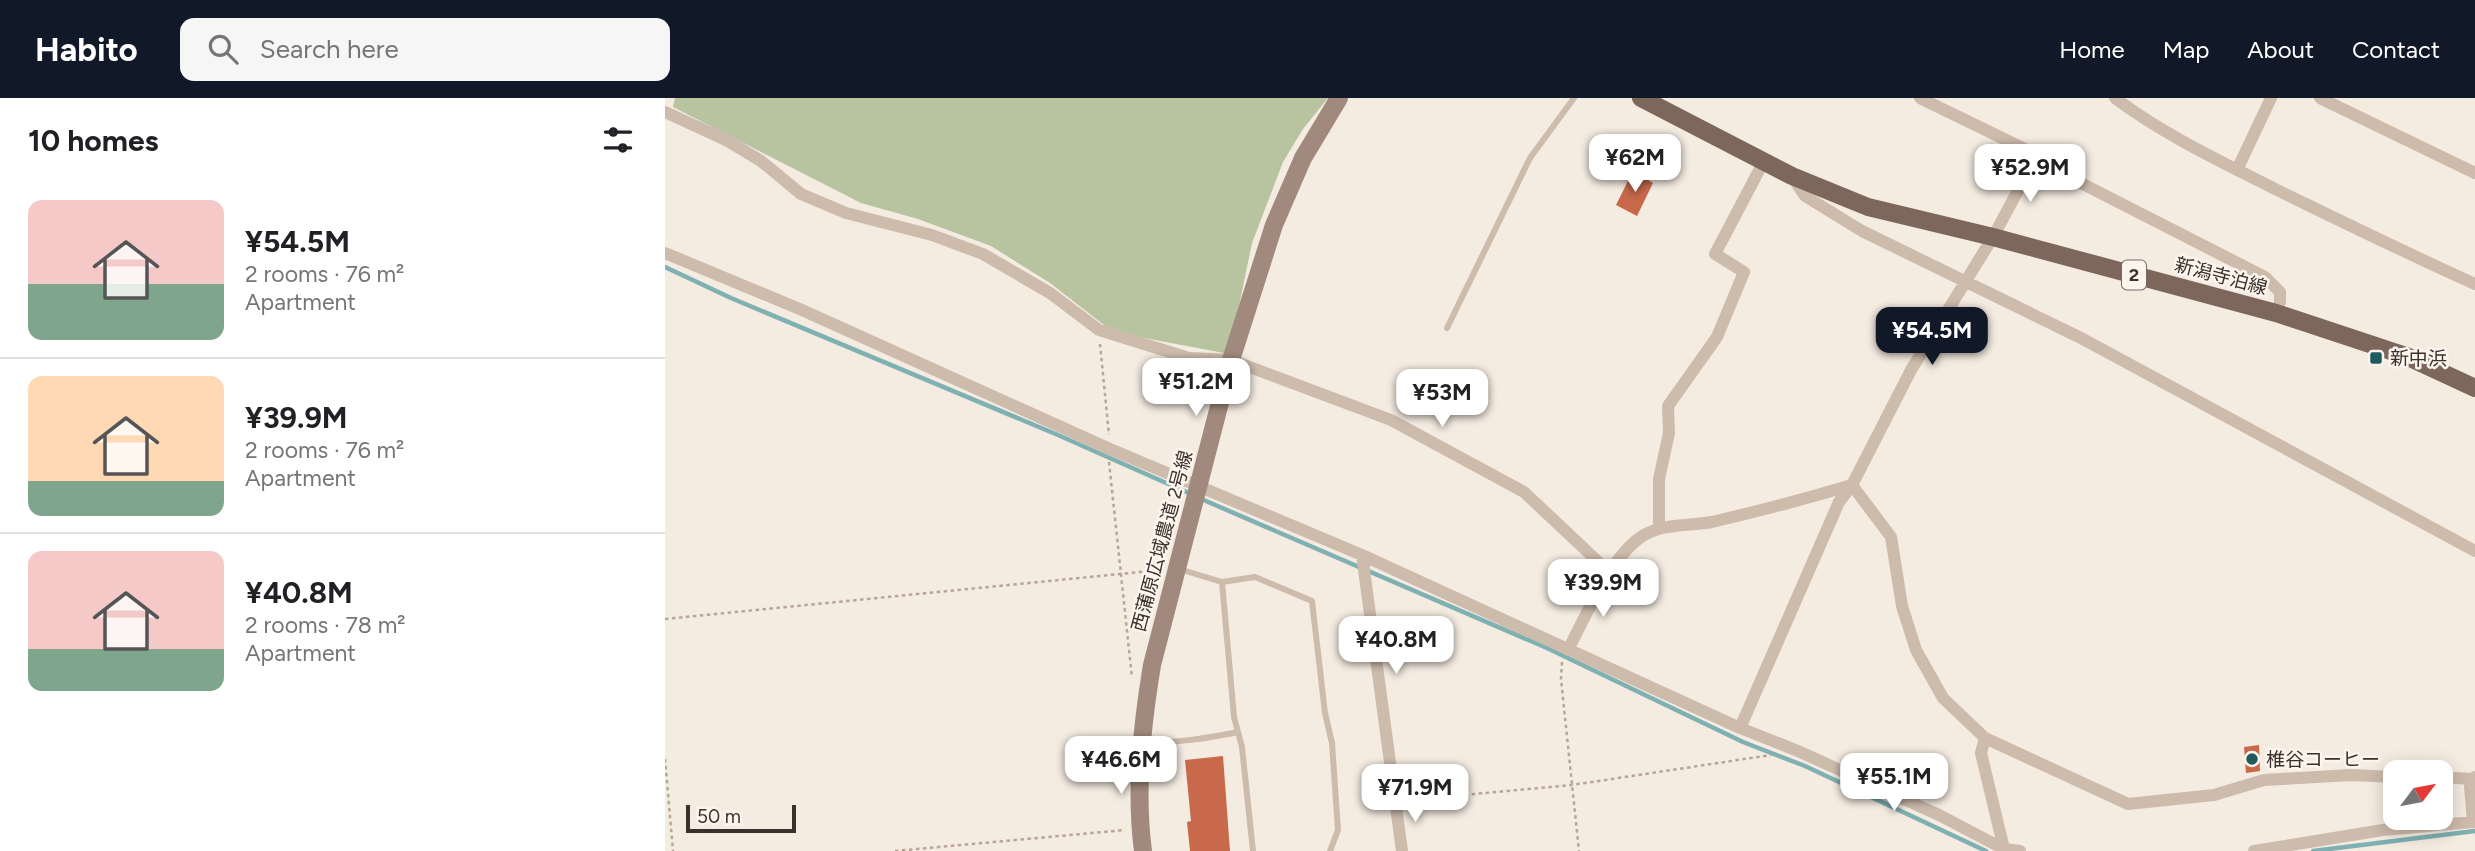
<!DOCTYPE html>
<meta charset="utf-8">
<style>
:root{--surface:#fff;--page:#f6f6f6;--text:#202124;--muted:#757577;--line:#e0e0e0;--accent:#111827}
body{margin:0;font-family:Figtree,"Noto Sans JP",sans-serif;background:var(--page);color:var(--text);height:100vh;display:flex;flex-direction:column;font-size:26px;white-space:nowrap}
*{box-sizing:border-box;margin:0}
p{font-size:23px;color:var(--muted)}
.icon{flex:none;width:38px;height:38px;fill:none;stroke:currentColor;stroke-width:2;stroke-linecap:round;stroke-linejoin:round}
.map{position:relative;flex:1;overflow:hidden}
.details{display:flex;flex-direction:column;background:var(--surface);width:665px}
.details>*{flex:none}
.needle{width:46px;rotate:58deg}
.controls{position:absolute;left:1718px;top:662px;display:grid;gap:14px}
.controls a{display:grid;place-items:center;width:70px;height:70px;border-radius:14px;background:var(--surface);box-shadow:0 4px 18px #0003;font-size:35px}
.scale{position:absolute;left:21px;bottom:18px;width:110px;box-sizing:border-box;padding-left:7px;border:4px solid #3b302b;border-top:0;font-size:19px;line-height:24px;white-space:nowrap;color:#3b302b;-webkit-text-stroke:5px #fbf5ee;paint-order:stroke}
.price{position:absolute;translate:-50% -60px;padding:0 16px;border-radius:14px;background:#fff;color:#222;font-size:23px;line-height:46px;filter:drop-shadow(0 2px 4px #0008)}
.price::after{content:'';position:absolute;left:50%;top:42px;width:21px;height:16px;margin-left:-10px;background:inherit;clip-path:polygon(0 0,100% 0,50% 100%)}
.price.active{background:var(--accent);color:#fff}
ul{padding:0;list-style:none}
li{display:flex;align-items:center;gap:21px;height:175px;padding:0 28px}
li+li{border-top:2px solid var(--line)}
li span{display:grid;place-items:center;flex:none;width:196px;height:140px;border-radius:14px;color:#555}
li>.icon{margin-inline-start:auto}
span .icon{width:84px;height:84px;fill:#fffc;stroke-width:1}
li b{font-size:30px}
h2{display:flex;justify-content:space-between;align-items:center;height:84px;padding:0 28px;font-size:30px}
header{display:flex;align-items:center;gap:42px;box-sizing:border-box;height:98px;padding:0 35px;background:var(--accent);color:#fff}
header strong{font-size:33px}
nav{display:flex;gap:38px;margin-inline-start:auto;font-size:24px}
.search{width:490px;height:63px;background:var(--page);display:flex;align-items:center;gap:18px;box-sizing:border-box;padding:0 24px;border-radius:14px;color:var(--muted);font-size:26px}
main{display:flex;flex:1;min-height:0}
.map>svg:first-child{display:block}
</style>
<header>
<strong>Habito</strong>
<div class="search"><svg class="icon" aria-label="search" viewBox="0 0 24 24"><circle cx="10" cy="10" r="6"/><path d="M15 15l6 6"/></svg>Search here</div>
<nav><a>Home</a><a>Map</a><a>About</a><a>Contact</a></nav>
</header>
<main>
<section class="details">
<h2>10 homes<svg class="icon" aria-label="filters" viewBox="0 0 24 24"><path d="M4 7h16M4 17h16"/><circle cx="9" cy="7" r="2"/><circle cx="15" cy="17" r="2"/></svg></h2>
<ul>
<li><span style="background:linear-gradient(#f6c9c9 60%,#7fa58c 0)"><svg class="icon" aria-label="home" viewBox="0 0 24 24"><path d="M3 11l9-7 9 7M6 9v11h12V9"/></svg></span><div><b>¥54.5M</b><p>2 rooms · 76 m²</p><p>Apartment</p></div></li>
<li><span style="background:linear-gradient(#ffd9b3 75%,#7fa58c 0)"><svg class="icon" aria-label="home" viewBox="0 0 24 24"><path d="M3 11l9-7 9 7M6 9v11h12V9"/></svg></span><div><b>¥39.9M</b><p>2 rooms · 76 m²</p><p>Apartment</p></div></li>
<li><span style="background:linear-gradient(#f6c9c9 70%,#7fa58c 0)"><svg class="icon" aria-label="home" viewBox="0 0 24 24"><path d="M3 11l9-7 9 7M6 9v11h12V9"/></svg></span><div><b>¥40.8M</b><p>2 rooms · 78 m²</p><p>Apartment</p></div></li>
</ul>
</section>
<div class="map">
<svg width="1810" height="753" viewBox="0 0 1810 753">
<rect width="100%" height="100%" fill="#f4ebe1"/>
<path fill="#b8c4a0" d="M10 0H663L638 31 618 64 587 145 564 256 448 234 385 185 326 148 253 121 196 105 8 9Z"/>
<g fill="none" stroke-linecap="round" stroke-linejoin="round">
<path stroke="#7fb0b2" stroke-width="4.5" d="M0 169 66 200 393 337 526 396
M534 400 882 550 1078 644 1140 668 1321 753
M1648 753 1810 733"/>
</g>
<path fill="#c8694b" d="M970 74 988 85 972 118 951 107 967 75 969 76Z
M1594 647 1595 673 1581 675 1579 649Z
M558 658 565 753H525L522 724 526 723 520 662Z"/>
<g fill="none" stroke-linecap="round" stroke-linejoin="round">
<path stroke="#b9a596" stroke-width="2.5" stroke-dasharray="3.5 3.5" stroke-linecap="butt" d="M435 246 444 337
M444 364 467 580
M0 521 495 472
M897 564 896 581 914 753
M0 661 8 753
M744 702 907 687 1106 657
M230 753 460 732"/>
<path stroke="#cdbbac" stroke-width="6" d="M782 230 865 60 909 0
M514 471 557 484 590 479 647 503 660 615 667 645 673 732 665 753
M557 484 569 619 577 649 588 753
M479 643C511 646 542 640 573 634"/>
<path stroke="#cdbbac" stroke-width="12" d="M1255 0 1372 57 1408 81 1600 179 1615 194V204L1611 215
M1450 0C1499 37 1557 64 1612 92 1678 124 1743 156 1810 186
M1655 0 1810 75
M0 14 63 43 96 63 136 96 181 115 267 137 318 156 385 195 434 232 524 260 566 262 726 322 859 394 944 474
M1572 72 1606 0
M1128 80 1140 98 1197 133 1416 240 1810 453
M0 155 137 212 445 351 697 457 1075 630 1133 653 1274 717 1339 751 1355 753
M1187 387 1226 439 1237 508 1251 552 1278 600 1320 640 1463 706 1549 697 1599 682 1686 677 1731 679
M994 430V381L1004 335 1003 308 1052 239 1079 174 1050 156 1099 63
M697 457 737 753
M903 552C921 518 946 457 979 437 1000 425 1025 428 1047 424 1094 413 1140 401 1187 387
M1075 630 1174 404 1187 387 1246 272 1328 139 1372 57
M1320 640 1316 655 1339 751
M1776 679 1807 681 1810 679
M1589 753 1718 732 1808 724 1805 688 1807 681"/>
<path stroke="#a18a7d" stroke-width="18" d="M478 753C470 692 477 628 487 567L566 262 609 127 638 60 674 0"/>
<path stroke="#7d675c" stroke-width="18" d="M976 0 1127 78 1203 109 1328 139 1611 215 1741 258 1810 290"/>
</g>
<g fill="#1f5a5e" stroke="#fbf5ee" stroke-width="2.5">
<rect x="1704" y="253" width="14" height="14" rx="3.5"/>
<circle cx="1587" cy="661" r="7"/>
</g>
<g text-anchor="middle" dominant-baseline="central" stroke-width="5" stroke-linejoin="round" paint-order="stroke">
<rect fill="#fbf5ee" stroke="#756b66" stroke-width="2" x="1457" y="162.5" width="24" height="29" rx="5"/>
<g font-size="18" font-weight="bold" fill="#3b302b">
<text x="1469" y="177">2</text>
</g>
<g font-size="19" fill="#3b302b" stroke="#fbf5ee">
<text transform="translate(1556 178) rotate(15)">新潟寺泊線</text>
<text transform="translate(497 443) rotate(-75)">西蒲原広域農道 2号線</text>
</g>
<g font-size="19" fill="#3b302b" stroke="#fbf5ee" text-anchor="start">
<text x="1725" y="260">新中浜</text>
<text x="1601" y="661">椎谷コーヒー</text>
</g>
</g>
</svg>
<div class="controls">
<a><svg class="needle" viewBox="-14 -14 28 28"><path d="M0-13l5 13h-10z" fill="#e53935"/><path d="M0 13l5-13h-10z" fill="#757577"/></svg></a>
</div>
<div class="scale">50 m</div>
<b class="price" style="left:970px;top:96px">¥62M</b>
<b class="price" style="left:1365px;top:106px">¥52.9M</b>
<b class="price active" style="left:1267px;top:269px">¥54.5M</b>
<b class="price" style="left:531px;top:320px">¥51.2M</b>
<b class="price" style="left:777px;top:331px">¥53M</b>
<b class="price" style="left:938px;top:521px">¥39.9M</b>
<b class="price" style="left:731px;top:578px">¥40.8M</b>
<b class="price" style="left:456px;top:698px">¥46.6M</b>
<b class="price" style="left:1229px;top:715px">¥55.1M</b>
<b class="price" style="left:750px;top:726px">¥71.9M</b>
</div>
</main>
